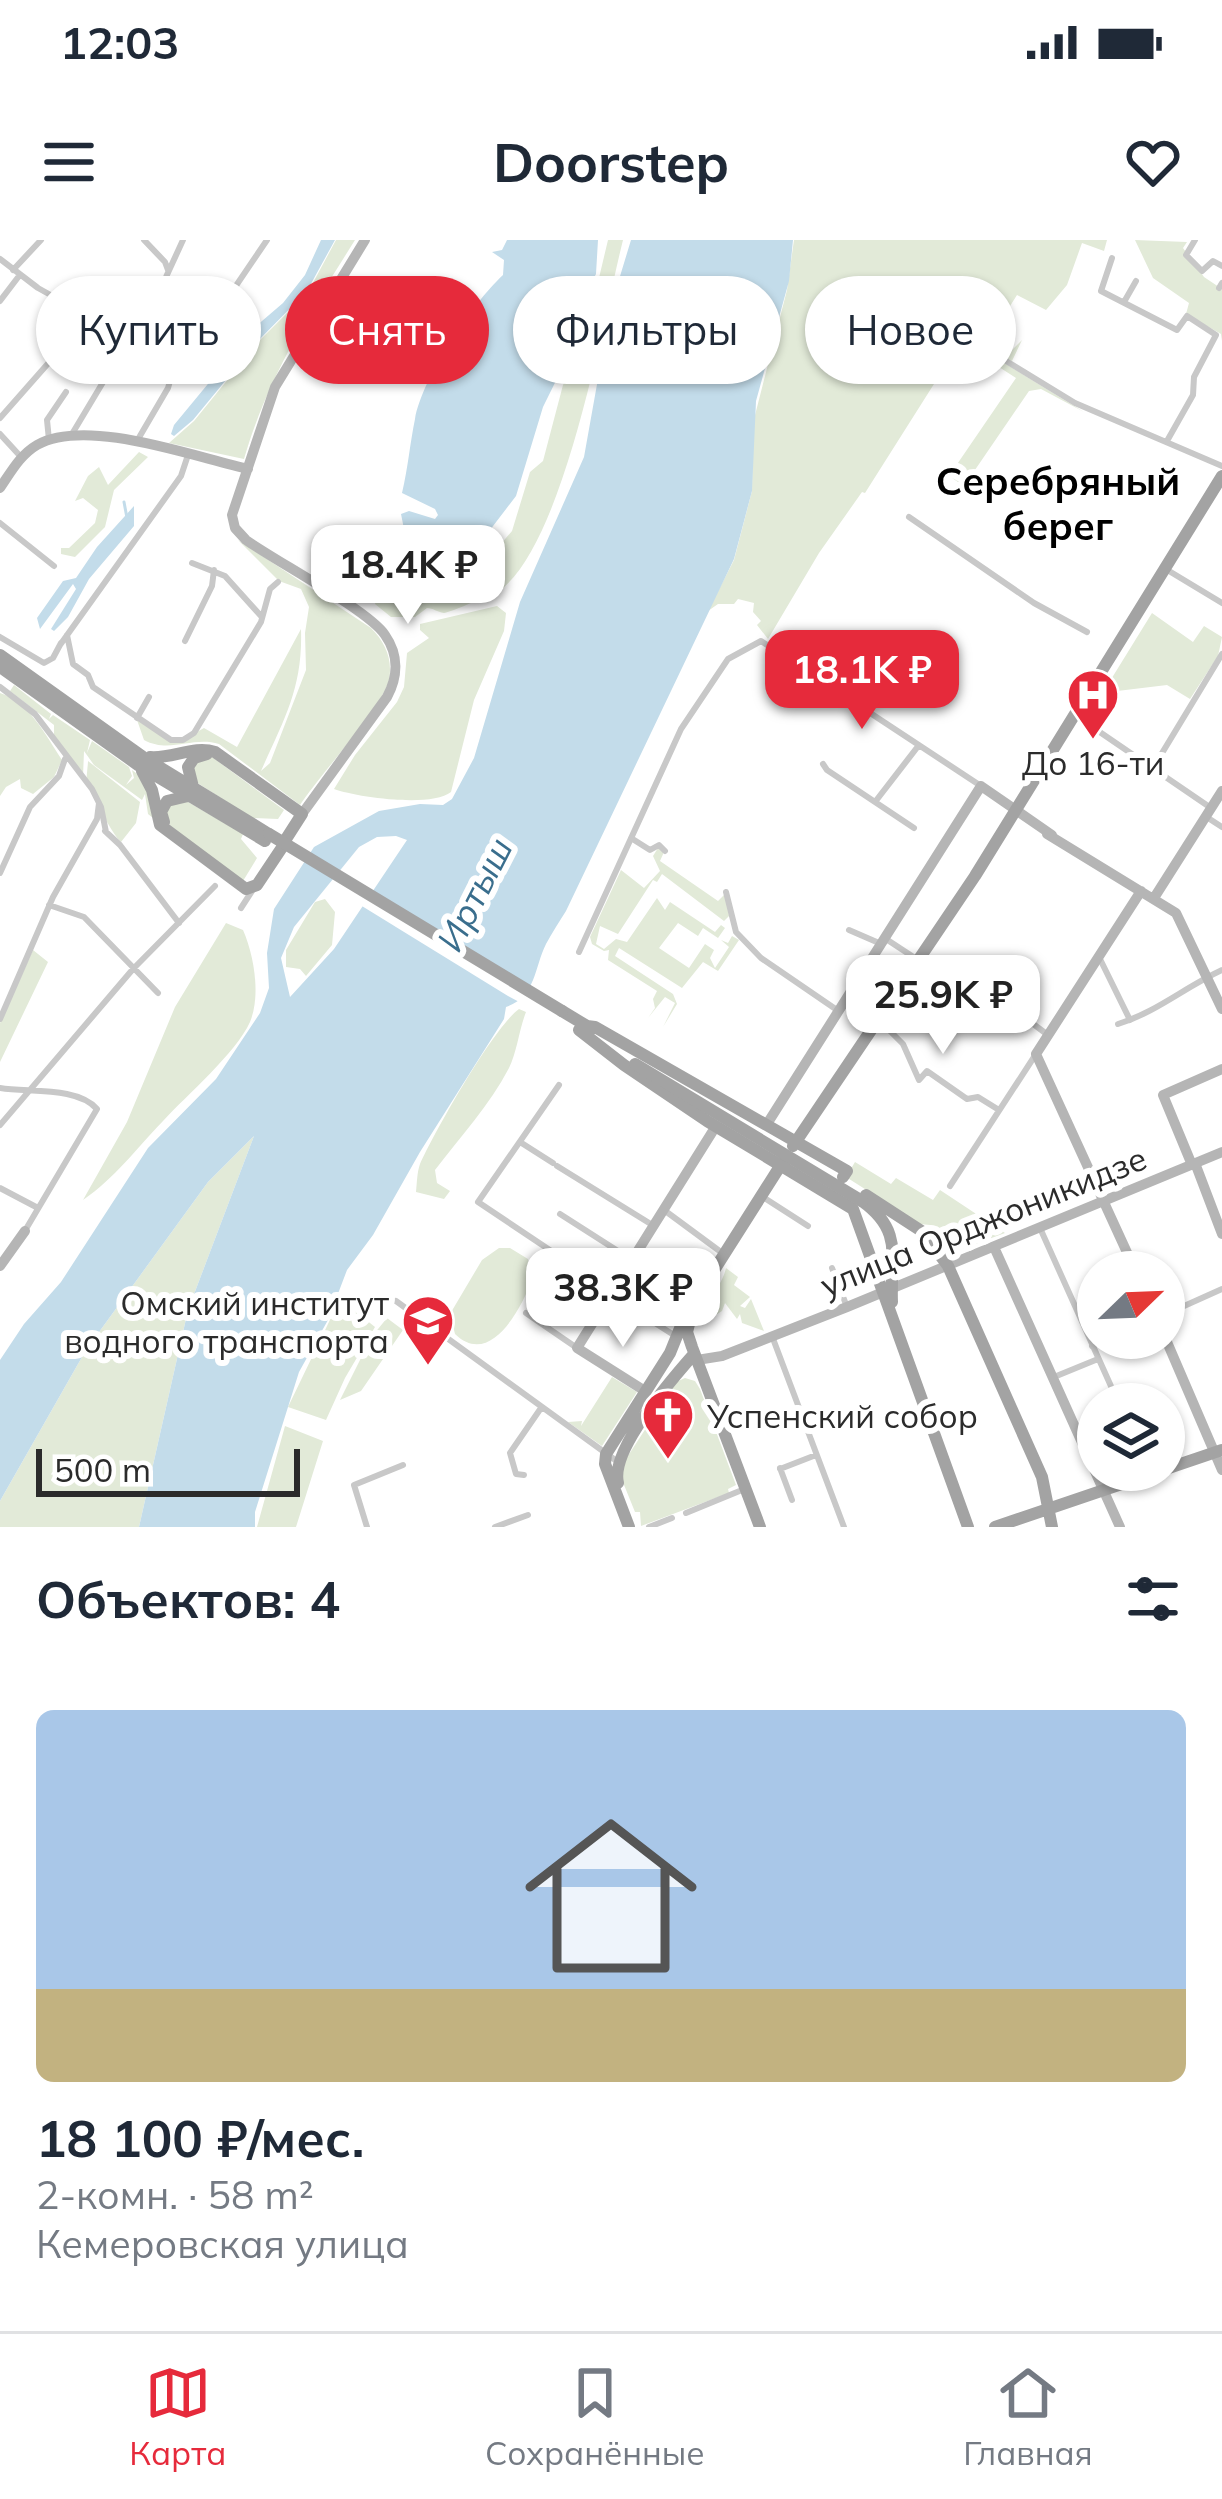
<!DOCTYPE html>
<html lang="ru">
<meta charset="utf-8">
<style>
:root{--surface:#fff;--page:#f6f6f7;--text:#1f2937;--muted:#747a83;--line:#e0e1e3;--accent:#e62a3b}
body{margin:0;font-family:Mulish,sans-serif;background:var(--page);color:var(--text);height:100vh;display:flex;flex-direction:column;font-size:45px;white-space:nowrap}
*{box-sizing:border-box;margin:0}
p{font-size:39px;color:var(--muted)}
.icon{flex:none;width:66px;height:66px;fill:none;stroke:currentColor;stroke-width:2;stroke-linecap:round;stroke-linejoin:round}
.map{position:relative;height:1287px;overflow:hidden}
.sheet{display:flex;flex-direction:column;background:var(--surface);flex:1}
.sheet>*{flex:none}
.banner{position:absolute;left:36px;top:36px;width:1152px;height:108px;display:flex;gap:24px}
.needle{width:78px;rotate:67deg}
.controls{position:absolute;left:1077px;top:1011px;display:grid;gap:24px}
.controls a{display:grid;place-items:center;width:108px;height:108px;border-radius:50%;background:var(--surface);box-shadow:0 3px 9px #0004;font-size:60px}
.scale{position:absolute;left:36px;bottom:30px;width:264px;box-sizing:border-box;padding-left:12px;border:6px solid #2b2b2b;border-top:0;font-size:33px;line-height:42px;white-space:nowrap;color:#2b2b2b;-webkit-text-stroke:9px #fff;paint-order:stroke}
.price{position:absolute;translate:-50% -102px;padding:0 27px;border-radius:24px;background:#fff;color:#222;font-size:39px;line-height:78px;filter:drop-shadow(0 3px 6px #0008)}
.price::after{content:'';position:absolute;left:50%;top:72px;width:36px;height:27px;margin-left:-18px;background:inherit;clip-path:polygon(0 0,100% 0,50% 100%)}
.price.current{background:var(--accent);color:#fff}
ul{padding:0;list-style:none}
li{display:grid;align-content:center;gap:24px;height:636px;padding:0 36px}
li+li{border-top:3px solid var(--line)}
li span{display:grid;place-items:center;height:372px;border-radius:18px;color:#555}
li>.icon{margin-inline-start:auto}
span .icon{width:216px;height:216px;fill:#fffc;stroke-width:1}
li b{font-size:51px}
h2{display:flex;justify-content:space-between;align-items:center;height:144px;padding:0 36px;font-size:51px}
.tag{padding:0 42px;border-radius:54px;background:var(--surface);box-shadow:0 3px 9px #0004;font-size:42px;line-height:108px}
.tag.current{background:var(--accent);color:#fff}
.status{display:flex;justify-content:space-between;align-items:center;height:84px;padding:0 60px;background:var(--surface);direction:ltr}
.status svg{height:33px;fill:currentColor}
header{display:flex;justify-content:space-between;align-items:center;height:156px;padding:0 36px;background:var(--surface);font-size:54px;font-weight:700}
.menu{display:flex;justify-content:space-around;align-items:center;height:168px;border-top:3px solid var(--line);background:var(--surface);font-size:33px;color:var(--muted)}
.menu a{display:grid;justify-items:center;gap:6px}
.menu .current{color:var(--accent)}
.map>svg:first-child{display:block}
</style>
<div class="status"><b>12:03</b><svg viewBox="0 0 49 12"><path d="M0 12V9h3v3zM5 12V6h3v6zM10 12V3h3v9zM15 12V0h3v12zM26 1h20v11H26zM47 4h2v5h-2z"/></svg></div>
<header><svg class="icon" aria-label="menu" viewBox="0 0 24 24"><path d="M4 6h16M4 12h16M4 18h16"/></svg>Doorstep<svg class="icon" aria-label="heart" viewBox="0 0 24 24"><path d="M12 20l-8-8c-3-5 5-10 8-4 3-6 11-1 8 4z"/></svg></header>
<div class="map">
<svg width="1222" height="1287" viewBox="0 0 1222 1287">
<rect width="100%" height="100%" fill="#fff"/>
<path fill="#e2ead8" d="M336 0H355C310 72 268 136 244 219L169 203 194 181 259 101 308 52Z
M608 0H623C602 84 566 294 503 348 498 352 449 373 444 373 437 372 433 368 427 368L415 377H391L375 364 377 355 430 359 472 347 474 335 484 330 488 319 512 291 530 232 543 221 563 145 578 117 589 80Z
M794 0H1107L1104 11 1082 3 1067 45 1046 70 1017 55 1005 74 992 66 983 79 976 77 985 90 982 97 1008 114 1022 100 1012 121 965 95 865 253 862 252 819 313 768 399 757 385 761 381 753 372 754 363 738 359 734 364H718L708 371 734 320 752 251 753 183 787 50Z
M1135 0 1187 2 1183 8 1204 37 1222 49V101L1221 94 1186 74 1189 63 1153 38Z
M970 102 1084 172 1041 149 1029 151 964 246 949 236 1016 138 968 107Z
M139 212 148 217 114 250 105 287 75 317 61 314V308H69L95 283 98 270 83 258 75 261 88 236 99 227 108 245Z
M238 300 371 388C385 402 393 419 389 440 383 466 318 537 300 565L219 504C192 496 170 514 144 500L137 480 179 502 204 488 237 507 301 389C303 448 284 479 261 531L270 523 306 430 305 393 309 367 301 349 279 341Z
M497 366 506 373 504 391 474 460 451 552C431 568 356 557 334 549L355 515 397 462 404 447 407 413 429 398 420 390V384Z
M1152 373 1193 402 1204 386 1222 397 1218 416 1190 459 1167 445 1109 452 1110 441Z
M14 445 51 474 49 479 53 475 90 500 87 513 92 501 129 527 132 536 126 545 134 538 132 530C149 541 149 559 153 578L148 574 145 554 142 560 94 525 84 511 83 537 54 498V485L10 451Z
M0 453C29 462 45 494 62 520L54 537 33 554 21 548 20 539 6 547 0 556Z
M212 517 284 570 278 579 252 578 193 540 194 521Z
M88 521 140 562 136 583 121 602C114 597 90 552 87 542 86 538 88 525 88 521Z
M183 559 243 594 241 599 257 618 243 641 170 586 165 567Z
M658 608 664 612 660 621 718 661 724 655 728 658 729 676 724 681 662 634 657 642 653 640 618 694 600 686 596 704 604 709 616 699 627 702 657 658 665 670 670 662 715 692 721 685 725 688 718 698 703 688 698 696 678 683 659 708 689 728 705 704 714 710 710 718 715 728 729 707 721 700 728 703 732 696 739 700 718 731 703 722 682 748 619 708 615 716 673 754 677 764 663 787 675 763 665 757 648 778 655 768 653 759 657 751 608 720 609 710 604 711 592 704 590 697 621 630 644 648 660 631 653 616Z
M325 659 335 672 332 705 306 736 300 729 286 727V710L315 662Z
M226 683 243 690C254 715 261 755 250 782 236 813 187 855 163 881 136 909 115 938 83 960L127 882 175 767Z
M33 710 48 722 0 822V783Z
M519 769 526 772C519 790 517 812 509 828 489 866 461 896 435 930L437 943 450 951 444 959 416 952C417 943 417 932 420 924 435 891 493 788 519 769Z
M254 896 188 1070 139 1287H0V1261L86 1110 208 942Z
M855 922 891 944 896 938 933 960 940 950 1005 993 951 1013 930 985 920 984 846 937Z
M499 1008H510L528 1019 532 1040C521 1069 490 1128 455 1094L450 1074 482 1020Z
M726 1028 738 1037 734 1045 750 1057 740 1066 745 1068 751 1059 764 1091 742 1083 740 1074 737 1079 725 1063 722 1071 698 1086C699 1064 721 1051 726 1028Z
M340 1059 375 1087 345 1138 326 1180 288 1167Z
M387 1078 403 1090 361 1151 340 1160 367 1106 373 1109 376 1106 369 1100Z
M612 1137 637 1152 602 1206 568 1182 582 1181 581 1186Z
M685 1138 695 1141 700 1149 736 1245 728 1249 729 1253 641 1286 640 1272H635L620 1235 622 1225 676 1142Z
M285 1186 323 1201 296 1287H257Z"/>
<path fill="#c3dcea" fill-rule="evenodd" d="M321 0H335L307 51 258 101 193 180 174 196 171 194 174 185 255 87 283 63 305 35Z
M507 0H598L596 34 585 55 579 94 543 167 516 256 490 290 485 308 476 318C434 321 442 355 386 331L404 289 401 274 409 271 435 279 438 275 435 269 402 253C408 228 410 203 415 179 423 136 472 64 503 35L504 20 492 12 502 10Z
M631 0H793L789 41 756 161 752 251 734 319 566 671C559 682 552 693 546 704 534 728 536 757 506 767L504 779 420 912 373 995 347 1030 328 1080 299 1132 255 1272V1287H139L188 1070 254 896 208 942 86 1110 0 1261V1120L24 1084 61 1042 148 908 216 839 260 773 269 748 267 713 274 669 314 607 379 571 420 564 443 565 452 559 474 518 520 362 584 217 611 66ZM396 596 407 600 334 709 290 757 281 718 294 687 359 607 377 597Z
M134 266V286L89 339 68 377 54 391 51 389 76 349 73 344 40 389 37 378 63 341 76 338 97 307Z"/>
<path fill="#fff" d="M367 649 535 750 523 764 508 756 357 663Z"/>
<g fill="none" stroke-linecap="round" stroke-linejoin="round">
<path stroke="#c3dcea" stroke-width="3" d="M124 262 127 278"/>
<path stroke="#c8c8c8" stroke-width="6" d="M144 0 165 22 168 30
M1195 0 1186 15 1202 31 1213 21 1222 26
M1112 18 1101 51 1177 90 1187 76 1216 95 1194 137 1193 155 1167 201
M0 19 38 48 90 77 135 88
M13 30 41 0
M1219 48 1222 43
M0 61 19 36
M1124 62 1136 41
M967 97 1075 163 1222 226
M0 178 89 77
M0 194 21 217
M72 194 166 37 183 0
M49 200 47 180 66 152
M137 201 168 148 174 127 185 121 267 0
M909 277 1034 363 1087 392
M0 283 54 326
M192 323 225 336 261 376
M1169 331 1222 363
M67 395 73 424 88 435 93 447 171 500H183L194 493 261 382 270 349 278 342
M0 397 44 423 53 418 61 403
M185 401 212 346 214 330
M60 405 181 236 188 215
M0 447 35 474 92 549 101 567 106 592
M137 478 149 457
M1088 484 1211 568
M823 524 827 530 914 588
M1153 528 1222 414
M875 562 919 505
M1205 576 1222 587
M105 591 120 605 179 683
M631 598 650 610 659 605 665 611
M0 633 30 567 59 536 65 519
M726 652 736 692 761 718 837 770
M49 665 84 677 158 753
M241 668 252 651
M849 690 879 703
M886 699 918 720
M579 712 681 489 728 419 761 401 981 546
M1100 719 1130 780
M989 751 1048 795
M0 779 53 657 97 579 99 563
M882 783 903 804 919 840 927 831 967 859 978 857 999 870
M1118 784C1157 772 1185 747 1222 730
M559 845 478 962 611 1051
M0 848C27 853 77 846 97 869L26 989
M0 885 133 729 215 646
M520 902 553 923
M557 926 654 986
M950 946 1034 817
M0 948 38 968
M766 959 808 986
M664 970 725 1015
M560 974 632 1020
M1040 988 1119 1164
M640 1009 701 1050
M832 1028 847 1067
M396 1061 618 1222
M526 1073 577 1108
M1164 1075 1222 1049
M655 1083 677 1097
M772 1096 844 1287
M1092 1106 1110 1098
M1054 1137 1098 1119
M780 1228 792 1260
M780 1229 816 1215
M524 1235 516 1234 510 1213 541 1168
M686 1273 742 1250
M367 1287 354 1245 403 1225
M495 1287 528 1275
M649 1287 672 1278"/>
<path stroke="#b5b5b5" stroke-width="10" d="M0 248C11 232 20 215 37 205 87 177 194 217 248 229
M302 574 387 457C398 437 399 415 385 395 368 370 277 322 246 300L235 288 232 275 275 147 365 0
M1047 594 1176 673 1222 769
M1154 658 1222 551
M767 884 981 546 1052 595
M1195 923 1222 994
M1192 925 1163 855 1222 829
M994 1007 1120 1287
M0 1026 25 991
M1136 1032 1036 814 1141 651
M1164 1095 1222 1230
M697 1120 722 1116 847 1067 1222 912
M645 1151 577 1108 716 886"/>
<path stroke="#a3a3a3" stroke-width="12" d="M0 415 143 517 269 594
M0 427 138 525 265 601
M150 517C172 519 194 505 215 512L302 574 286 599
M142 531 152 550 160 585 246 649 257 645 285 603
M193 547 188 527 194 518 207 514
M164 582 161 572 167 561 188 556
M562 771 592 789
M587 786 595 787 847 931 843 937
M579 790 624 825 707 881 853 969 968 1287
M793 906 975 636 1222 236
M866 955 923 992 948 1026 1042 1237 1052 1287
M862 961C904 991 890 1017 892 1062
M690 1080 687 1092 692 1107 760 1287
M618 1243C610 1210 672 1139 694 1114
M629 1287 605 1224 606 1214 670 1113 685 1076 784 920
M995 1287 1222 1210"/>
<path stroke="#a3a3a3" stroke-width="12" d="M269 594 562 771
M635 824 862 961"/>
</g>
<defs>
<g id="hospital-pin" transform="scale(2.7)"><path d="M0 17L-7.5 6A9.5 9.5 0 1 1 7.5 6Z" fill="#e62a3b" stroke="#fff"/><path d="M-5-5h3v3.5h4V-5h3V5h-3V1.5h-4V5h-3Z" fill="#fff"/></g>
<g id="university-pin" transform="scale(2.7)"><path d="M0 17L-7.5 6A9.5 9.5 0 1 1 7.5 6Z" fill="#e62a3b" stroke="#fff"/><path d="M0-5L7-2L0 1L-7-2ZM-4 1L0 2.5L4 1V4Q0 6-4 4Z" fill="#fff"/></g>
<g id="church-pin" transform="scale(2.7)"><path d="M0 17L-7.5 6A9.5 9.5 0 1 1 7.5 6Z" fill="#e62a3b" stroke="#fff"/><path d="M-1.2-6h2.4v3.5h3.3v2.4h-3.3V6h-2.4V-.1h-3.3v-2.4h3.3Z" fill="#fff"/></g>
</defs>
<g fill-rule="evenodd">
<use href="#hospital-pin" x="1093" y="455"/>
<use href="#university-pin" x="428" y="1081"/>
<use href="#church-pin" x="668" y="1175"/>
</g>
<g text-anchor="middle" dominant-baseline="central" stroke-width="12" stroke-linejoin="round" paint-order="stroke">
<g font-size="33" fill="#2b2b2b" stroke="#fff">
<text x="1093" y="522">До 16-ти</text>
<text x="389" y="1062" text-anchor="end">Омский институт<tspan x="389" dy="38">водного транспорта</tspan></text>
<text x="707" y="1175" text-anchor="start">Успенский собор</text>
</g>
<g font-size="33" fill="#2b2b2b" stroke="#fff">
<text transform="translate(983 981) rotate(-22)">улица Орджоникидзе</text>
</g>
<g font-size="36" font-style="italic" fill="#3a6e8d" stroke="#fff">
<text transform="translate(474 654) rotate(-63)">Иртыш</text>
</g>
<g font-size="39" font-weight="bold" fill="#000" stroke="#fff">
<text x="1058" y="240">Серебряный<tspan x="1058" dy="45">берег</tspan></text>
</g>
</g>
</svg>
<div class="controls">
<a><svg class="needle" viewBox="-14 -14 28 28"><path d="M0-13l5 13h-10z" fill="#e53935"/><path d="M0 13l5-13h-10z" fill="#747a83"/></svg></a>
<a><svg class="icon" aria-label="layers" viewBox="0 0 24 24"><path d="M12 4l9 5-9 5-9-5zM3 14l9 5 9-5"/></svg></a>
</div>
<div class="scale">500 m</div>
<b class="price" style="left:408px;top:387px">18.4K ₽</b>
<b class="price current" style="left:862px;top:492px">18.1K ₽</b>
<b class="price" style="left:943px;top:817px">25.9K ₽</b>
<b class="price" style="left:623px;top:1110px">38.3K ₽</b>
<div class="banner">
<a class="tag">Купить</a>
<a class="tag current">Снять</a>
<a class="tag">Фильтры</a>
<a class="tag">Новое</a>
</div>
</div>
<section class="sheet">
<h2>Объектов: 4<svg class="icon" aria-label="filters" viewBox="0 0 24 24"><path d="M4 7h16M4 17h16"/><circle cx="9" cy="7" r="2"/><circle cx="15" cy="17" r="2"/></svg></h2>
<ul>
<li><span style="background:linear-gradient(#a9c7e8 75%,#c2b280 0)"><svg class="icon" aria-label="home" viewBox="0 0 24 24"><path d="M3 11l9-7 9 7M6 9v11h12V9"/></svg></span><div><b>18 100 ₽/мес.</b><p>2-комн. · 58 m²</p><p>Кемеровская улица</p></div></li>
</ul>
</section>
<nav class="menu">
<a class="current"><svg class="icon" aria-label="map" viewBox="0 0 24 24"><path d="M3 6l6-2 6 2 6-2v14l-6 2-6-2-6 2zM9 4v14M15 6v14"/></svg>Карта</a>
<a><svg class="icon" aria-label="saved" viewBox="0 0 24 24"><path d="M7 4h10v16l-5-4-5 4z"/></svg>Сохранённые</a>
<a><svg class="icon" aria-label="home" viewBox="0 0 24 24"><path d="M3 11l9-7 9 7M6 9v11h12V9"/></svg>Главная</a>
</nav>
